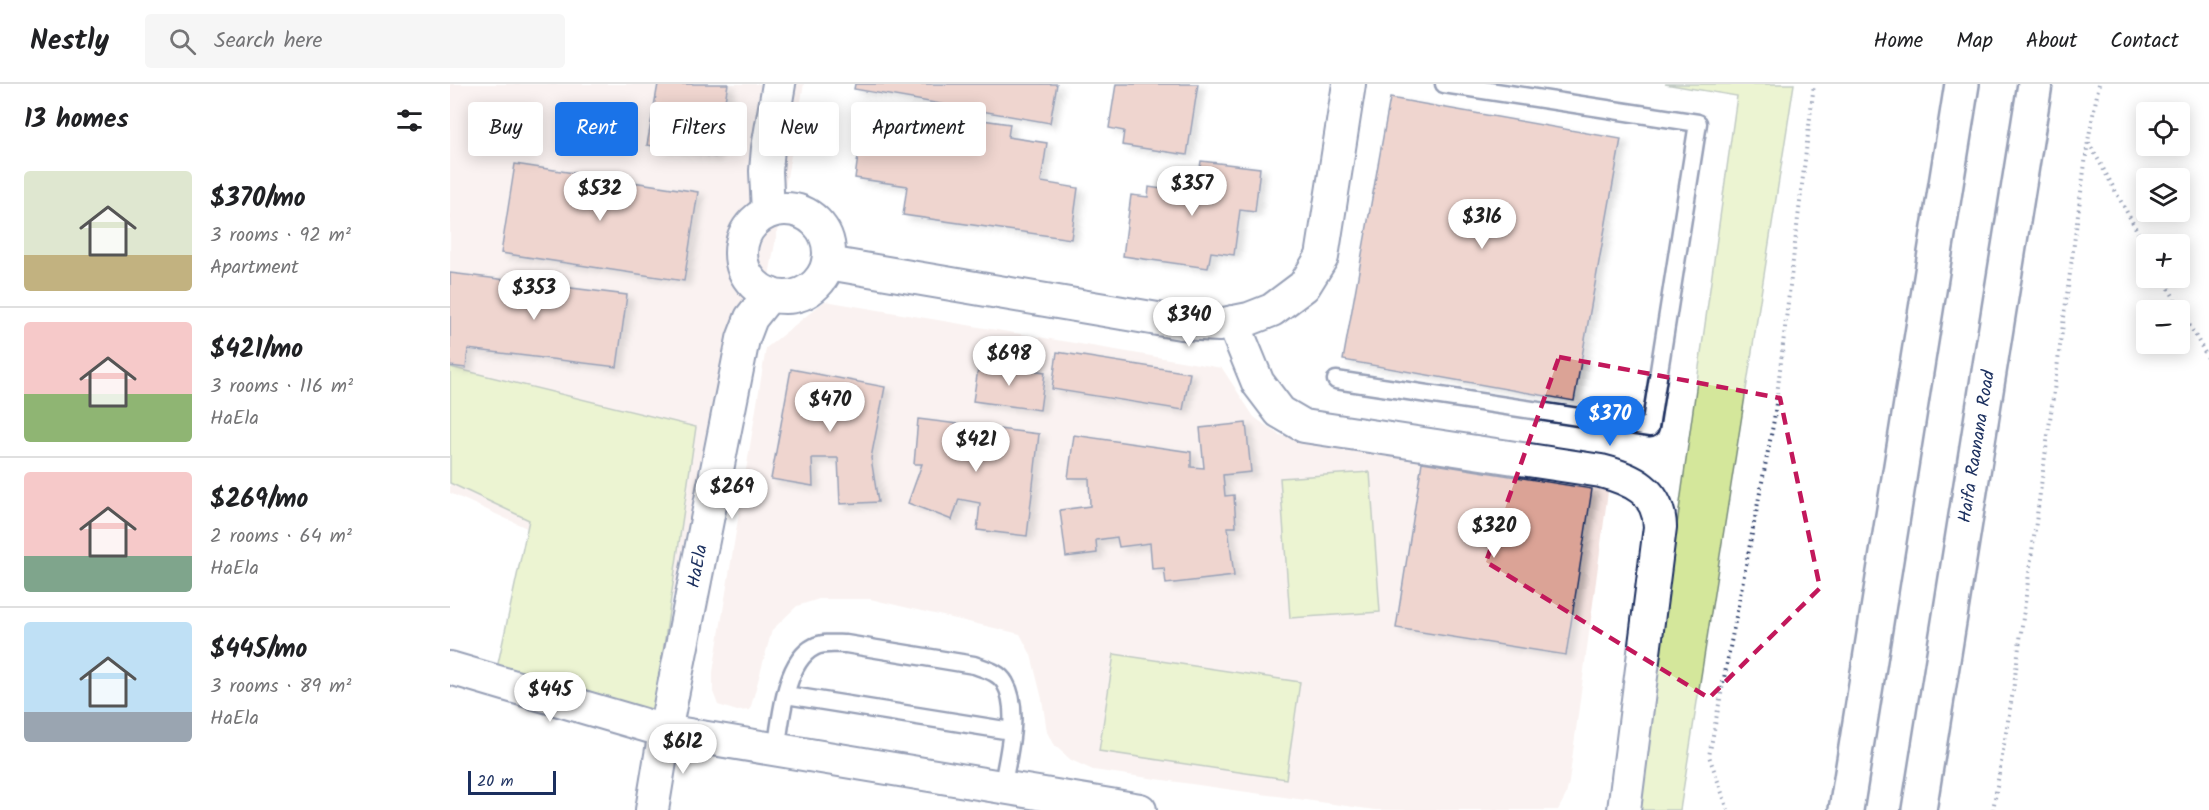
<!DOCTYPE html>
<meta charset="utf-8">
<style>
:root{--surface:#fff;--page:#f6f6f6;--text:#202124;--muted:#757577;--line:#e0e0e0;--accent:#1a73e8}
body{margin:0;font-family:Kalam,sans-serif;background:var(--page);color:var(--text);height:100vh;display:flex;flex-direction:column;font-size:22px;white-space:nowrap}
*{box-sizing:border-box;margin:0}
p{font-size:20px;color:var(--muted)}
.icon{flex:none;width:33px;height:33px;fill:none;stroke:currentColor;stroke-width:2;stroke-linecap:round;stroke-linejoin:round}
.map{position:relative;flex:1;overflow:hidden}
.sheet{display:flex;flex-direction:column;background:var(--surface);width:450px}
.sheet>*{flex:none}
.top-card{position:absolute;left:18px;top:18px;width:570px;height:54px;display:flex;gap:12px}
.buttons{position:absolute;left:1686px;top:18px;display:grid;gap:12px}
.buttons a{display:grid;place-items:center;width:54px;height:54px;border-radius:6px;background:var(--surface);box-shadow:0 3px 15px #0003;font-size:30px}
.scale{position:absolute;left:18px;bottom:15px;width:88px;box-sizing:border-box;padding-left:6px;border:3px solid #1b2f5e;border-top:0;font-size:16px;line-height:21px;white-space:nowrap;color:#1b2f5e;-webkit-text-stroke:4px #fff;paint-order:stroke}
.price{position:absolute;translate:-50% -51px;padding:0 14px;border-radius:21px;background:#fff;color:#222;font-size:20px;line-height:39px;filter:drop-shadow(0 2px 3px #0008)}
.price::after{content:'';position:absolute;left:50%;top:36px;width:18px;height:14px;margin-left:-9px;background:inherit;clip-path:polygon(0 0,100% 0,50% 100%)}
.price.on{background:var(--accent);color:#fff}
ul{padding:0;list-style:none}
li{display:flex;align-items:center;gap:18px;height:150px;padding:0 24px}
li+li{border-top:2px solid var(--line)}
li span{display:grid;place-items:center;flex:none;width:168px;height:120px;border-radius:6px;color:#555}
li>.icon{margin-inline-start:auto}
span .icon{width:72px;height:72px;fill:#fffc;stroke-width:1}
li b{font-size:26px}
h2{display:flex;justify-content:space-between;align-items:center;height:72px;padding:0 24px;font-size:26px}
.tag{padding:0 21px;border-radius:6px;background:var(--surface);box-shadow:0 3px 15px #0003;font-size:21px;line-height:54px}
.tag.on{background:var(--accent);color:#fff}
header{display:flex;align-items:center;gap:36px;box-sizing:border-box;height:84px;padding:0 30px;background:var(--surface);border-bottom:2px solid var(--line)}
header strong{font-size:28px}
nav{display:flex;gap:33px;margin-inline-start:auto;font-size:21px}
.search{width:420px;height:54px;background:var(--page);display:flex;align-items:center;gap:15px;box-sizing:border-box;padding:0 21px;border-radius:6px;color:var(--muted);font-size:22px}
main{display:flex;flex:1;min-height:0}
.map>svg:first-child{display:block}
</style>
<header>
<strong>Nestly</strong>
<div class="search"><svg class="icon" aria-label="search" viewBox="0 0 24 24"><circle cx="10" cy="10" r="6"/><path d="M15 15l6 6"/></svg>Search here</div>
<nav><a>Home</a><a>Map</a><a>About</a><a>Contact</a></nav>
</header>
<main>
<section class="sheet">
<h2>13 homes<svg class="icon" aria-label="filters" viewBox="0 0 24 24"><path d="M4 7h16M4 17h16"/><circle cx="9" cy="7" r="2"/><circle cx="15" cy="17" r="2"/></svg></h2>
<ul>
<li><span style="background:linear-gradient(#dfe7d0 70%,#c2b280 0)"><svg class="icon" aria-label="home" viewBox="0 0 24 24"><path d="M3 11l9-7 9 7M6 9v11h12V9"/></svg></span><div><b>$370/mo</b><p>3 rooms · 92 m²</p><p>Apartment</p></div></li>
<li><span style="background:linear-gradient(#f6c9c9 60%,#8fb573 0)"><svg class="icon" aria-label="home" viewBox="0 0 24 24"><path d="M3 11l9-7 9 7M6 9v11h12V9"/></svg></span><div><b>$421/mo</b><p>3 rooms · 116 m²</p><p>HaEla</p></div></li>
<li><span style="background:linear-gradient(#f6c9c9 70%,#7fa58c 0)"><svg class="icon" aria-label="home" viewBox="0 0 24 24"><path d="M3 11l9-7 9 7M6 9v11h12V9"/></svg></span><div><b>$269/mo</b><p>2 rooms · 64 m²</p><p>HaEla</p></div></li>
<li><span style="background:linear-gradient(#bfe0f5 75%,#9aa5b1 0)"><svg class="icon" aria-label="home" viewBox="0 0 24 24"><path d="M3 11l9-7 9 7M6 9v11h12V9"/></svg></span><div><b>$445/mo</b><p>3 rooms · 89 m²</p><p>HaEla</p></div></li>
</ul>
</section>
<div class="map">
<svg width="1759" height="726" viewBox="0 0 1759 726">
<defs>
<filter id="shadow"><feDropShadow dx="6" dy="4" stdDeviation="3" flood-color="#0004"/></filter>
</defs>
<rect width="100%" height="100%" fill="#fff"/>
<filter id="ink" filterUnits="userSpaceOnUse"><feTurbulence type="fractalNoise" baseFrequency=".0167" numOctaves="2"/><feDisplacementMap in="SourceGraphic" scale="12" xChannelSelector="R" yChannelSelector="G"/><feConvolveMatrix kernelMatrix="1 2 1 2 8 2 1 2 1" color-interpolation-filters="sRGB"/></filter>
<g filter="url(#ink)">
<path fill="#f4e3e0" d="M0 0H354L258 527 0 409Z
M375 217 772 284 804 333 829 351 1159 400 1119 698 1116 711 1108 726H925L643 686 621 676 603 660 597 648 592 615 581 571 570 550 420 515H369L347 522 322 546 300 626 287 627 268 621 263 608V588L316 264Z"/>
<path fill="#d4e79b" stroke="#788b7c" stroke-width="1.5" d="M1215 0H1344L1230 726H1187L1287 12Z
M0 283 246 343 204 630 46 589 79 436 0 399Z
M920 388 930 528 840 534 830 394Z
M664 570 850 598 836 695 649 667Z"/>
<path fill="#dba396" stroke="#1b2f5e" stroke-width="1.5" filter="url(#shadow)" d="M208 0H278L265 73 197 61Z
M405 0H607L600 39 404 5Z
M666 0H748L737 71 672 61 674 47 659 44Z
M940 14 1171 55 1124 317 893 276Z
M484 29 560 40 558 53 597 59 591 98 628 104 621 155 453 131 457 102 405 94 413 35 481 45Z
M751 77 810 84 805 128 790 126 784 171 761 168 758 184 673 172 681 111 698 113 699 103 746 110Z
M65 80 248 108 234 197 51 169Z
M0 189 177 211 167 283 18 265 16 284 0 282Z
M607 268 740 289 733 326 602 305Z
M529 279 595 288 590 326 523 317Z
M341 285 435 303 421 374 428 418 390 420 388 374H362L363 402 321 395Z
M468 335 589 350 577 452 527 446 530 419 509 415 502 436 458 419 472 380H464Z
M796 339 801 388 773 391 775 412 784 411 786 443H778L784 492 716 500 714 484 702 485 700 459 669 463 667 453 646 456 647 469 616 473 610 426 640 422 639 394H618L624 351 741 368V383L754 384 750 344Z
M972 378 1142 405 1116 571 946 544Z"/>
<g fill="none" stroke-linecap="round" stroke-linejoin="round">
<g stroke="#1b2f5e" stroke-width="21">
<path id="service" d="M886 296 1200 344 1248 39 994 0
M336 611 561 647
M326 667C331 638 334 578 364 563 373 558 386 560 396 560L524 581C535 585 549 588 555 599 571 626 557 675 552 705"/>
</g>
<g stroke="#1b2f5e" stroke-width="36">
<g id="minor">
<circle cx="335" cy="169" r="44"/>
<path d="M318 128 316 87 318 64 329 0"/>
<path d="M378 179 731 239 769 241 799 235 822 226 854 202 872 173 899 0"/>
<path d="M783 238 808 299 830 328 854 342 1151 387C1182 395 1209 407 1210 443L1174 726"/>
<path d="M0 584 215 647 690 726"/>
<path id="s1" d="M202 726 215 647 293 255 301 234 320 210"/>
</g>
</g>
<g stroke="#1b2f5e" stroke-width="38">
<g id="trunk">
<path d="M1396 726 1512 0"/>
<path id="s2" d="M1469 726 1585 0"/>
</g>
</g>
<path stroke="#1b2f5e" stroke-width="4" stroke-dasharray="1.5 4.5" stroke-linecap="butt" d="M1649 0 1638 57 1696 163
M1713 194 1759 276
M1278 726 1259 672 1324 336 1364 0
M1543 726 1563 607 1638 57"/>
<use href="#service" stroke="#fff" stroke-width="16"/>
<use href="#minor" stroke="#fff" stroke-width="32"/>
<use href="#trunk" stroke="#fff" stroke-width="33"/>
</g>
</g>
<path d="M0 0H1759V726H0ZM1109 273 1330 314 1370 504 1259 614 1036 478Z" fill="#fff" fill-opacity=".55" fill-rule="evenodd"/>
<path fill="none" stroke="#c2185b" stroke-width="4.5" stroke-dasharray="12 8" stroke-linejoin="round" d="M1109 273 1330 314 1370 504 1259 614 1036 478Z"/>
<g text-anchor="middle" dominant-baseline="central" stroke-width="5" stroke-linejoin="round" paint-order="stroke">
<g font-size="18" fill="#1b2f5e" stroke="#fff">
<text stroke="none"><textPath href="#s2" startOffset="368">Haifa Raanana Road</textPath></text>
<text stroke="none"><textPath href="#s1" startOffset="248">HaEla</textPath></text>
</g>
</g>
</svg>
<div class="buttons">
<a><svg class="icon" aria-label="locate" viewBox="0 0 24 24"><circle cx="12" cy="12" r="6"/><path d="M12 2v4M12 18v4M2 12h4M18 12h4"/></svg></a>
<a><svg class="icon" aria-label="layers" viewBox="0 0 24 24"><path d="M12 4l9 5-9 5-9-5zM3 14l9 5 9-5"/></svg></a>
<a>+</a>
<a>−</a>
</div>
<div class="scale">20 m</div>
<b class="price" style="left:742px;top:133px">$357</b>
<b class="price" style="left:150px;top:138px">$532</b>
<b class="price" style="left:1032px;top:166px">$316</b>
<b class="price" style="left:84px;top:237px">$353</b>
<b class="price" style="left:739px;top:264px">$340</b>
<b class="price" style="left:559px;top:303px">$698</b>
<b class="price" style="left:380px;top:349px">$470</b>
<b class="price on" style="left:1160px;top:363px">$370</b>
<b class="price" style="left:526px;top:389px">$421</b>
<b class="price" style="left:282px;top:436px">$269</b>
<b class="price" style="left:1044px;top:475px">$320</b>
<b class="price" style="left:100px;top:639px">$445</b>
<b class="price" style="left:233px;top:691px">$612</b>
<div class="top-card">
<a class="tag">Buy</a>
<a class="tag on">Rent</a>
<a class="tag">Filters</a>
<a class="tag">New</a>
<a class="tag">Apartment</a>
</div>
</div>
</main>
